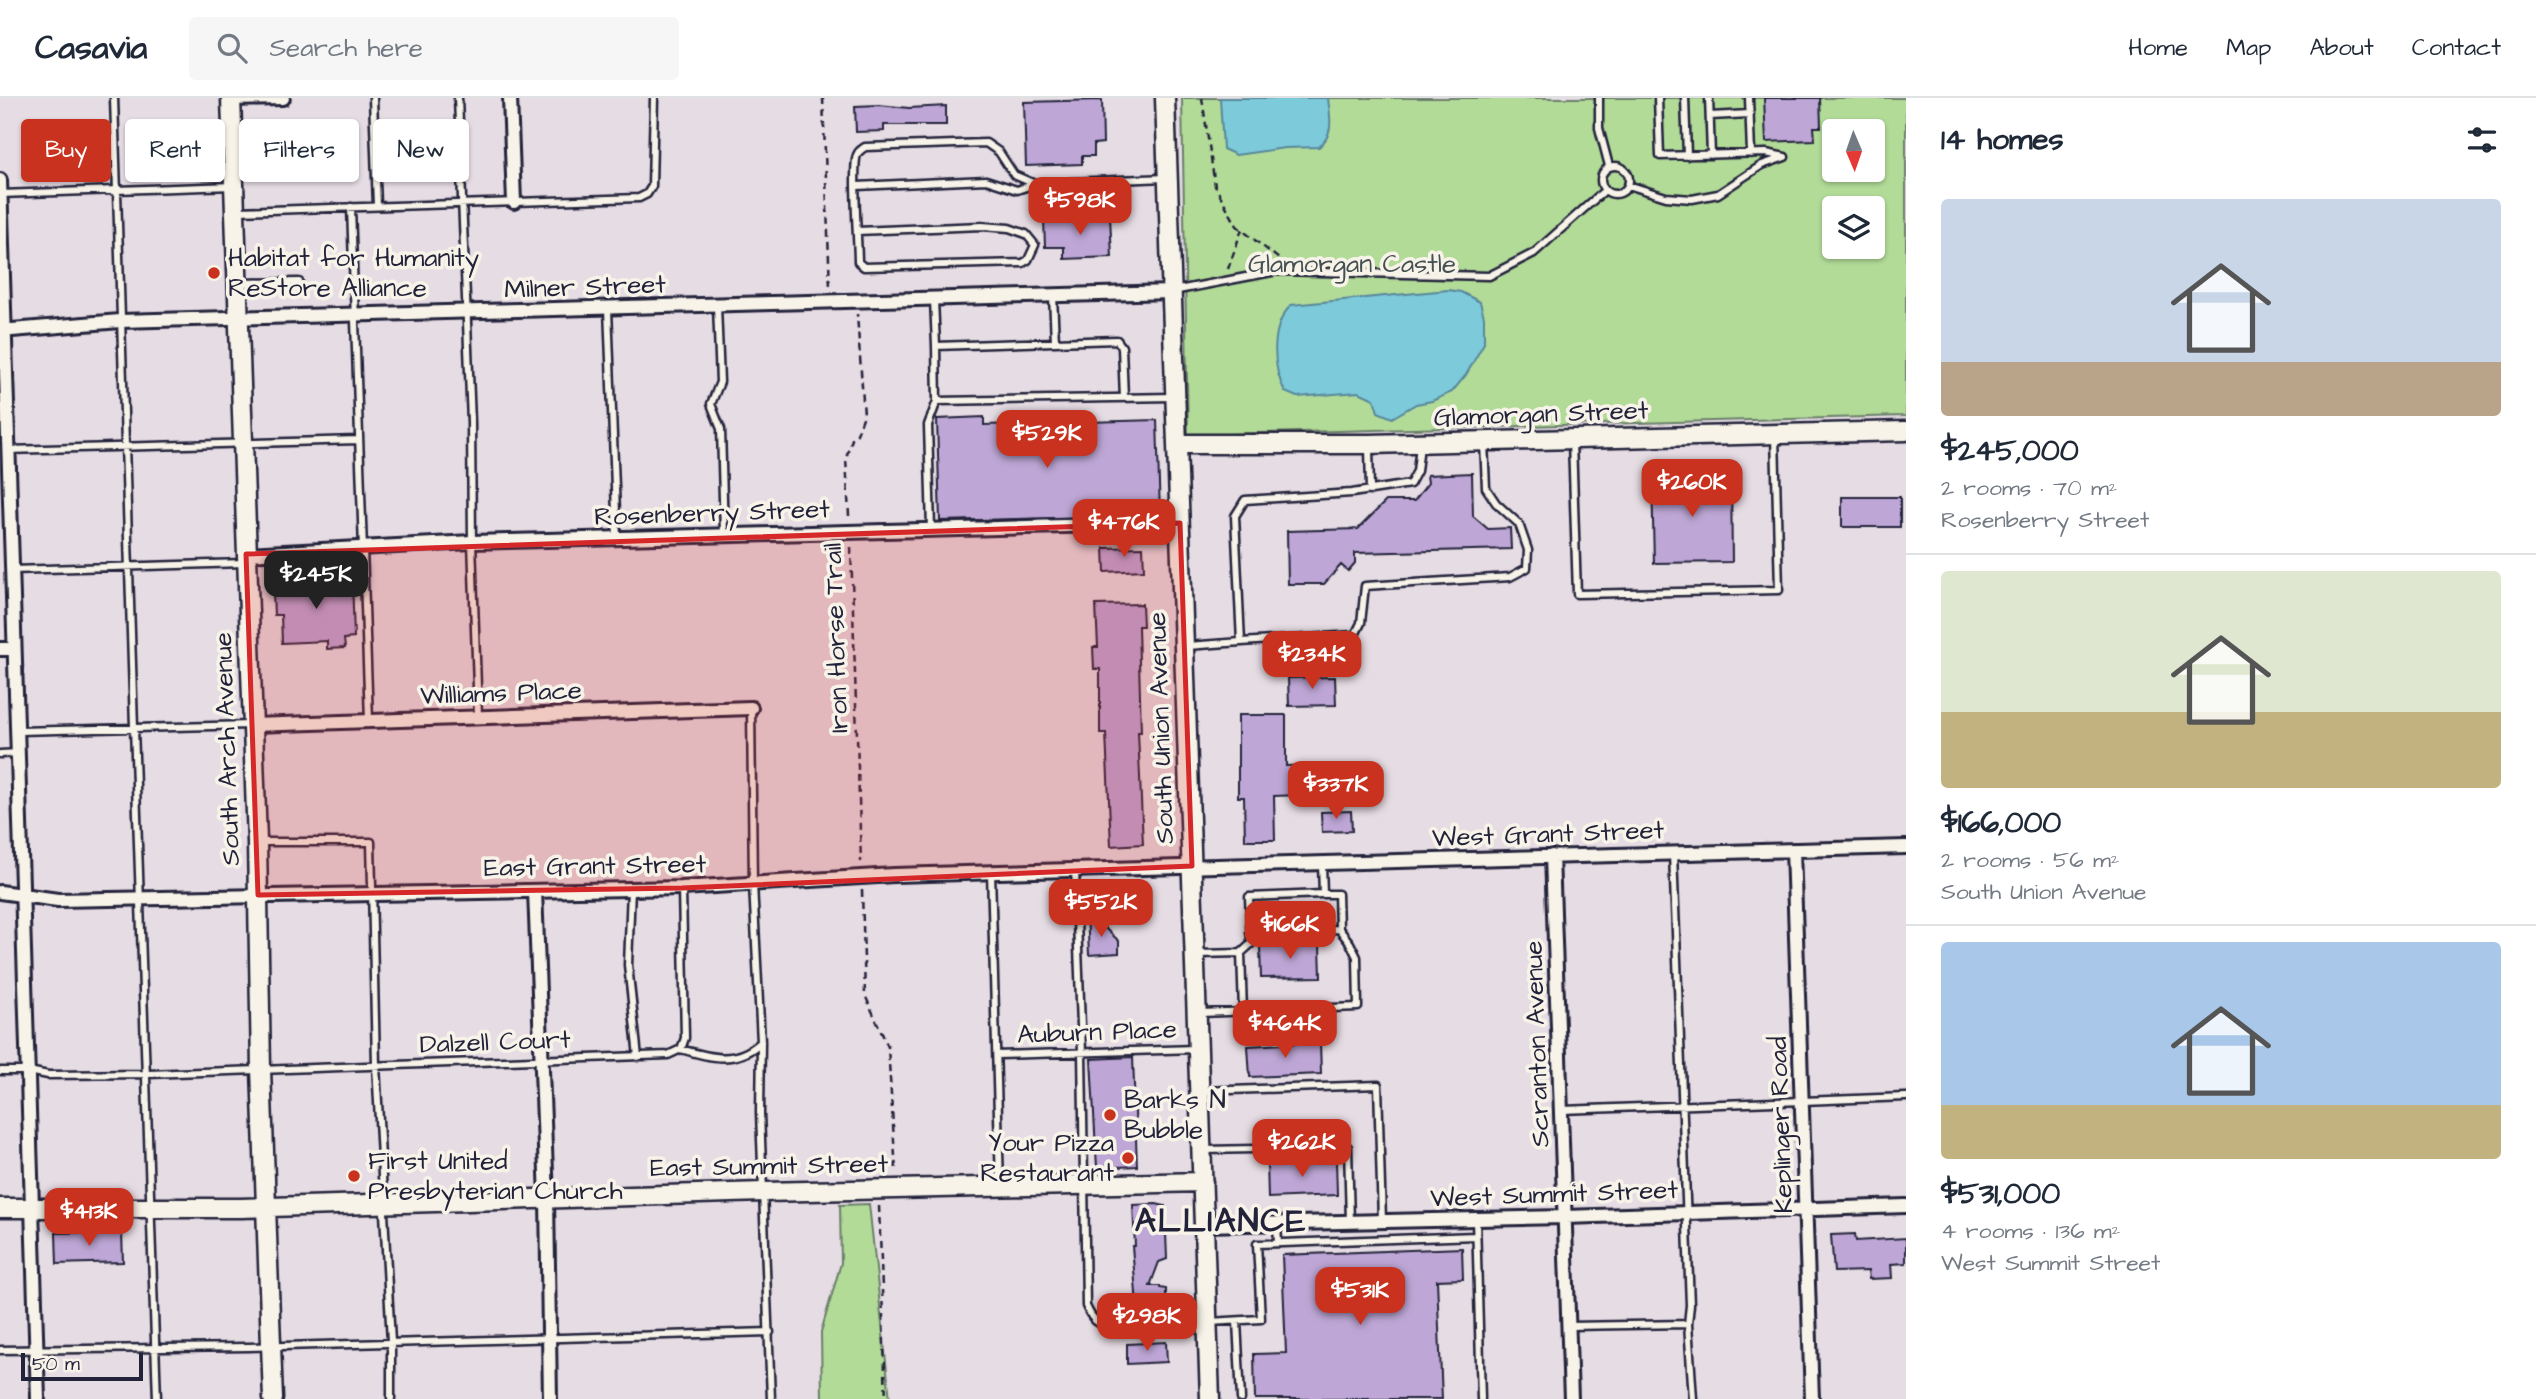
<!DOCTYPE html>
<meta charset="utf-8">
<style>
:root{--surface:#fff;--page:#f6f6f7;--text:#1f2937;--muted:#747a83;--line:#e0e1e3;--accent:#c8321e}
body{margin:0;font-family:"Architects Daughter",sans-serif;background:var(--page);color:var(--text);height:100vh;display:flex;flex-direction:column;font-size:26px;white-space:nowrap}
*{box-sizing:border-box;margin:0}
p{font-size:23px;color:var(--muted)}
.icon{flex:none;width:38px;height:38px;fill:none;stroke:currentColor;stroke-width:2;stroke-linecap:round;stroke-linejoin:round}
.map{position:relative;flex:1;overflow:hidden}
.details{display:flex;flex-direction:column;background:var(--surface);width:630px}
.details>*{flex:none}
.banner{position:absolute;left:21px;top:21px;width:665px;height:63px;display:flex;gap:14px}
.needle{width:46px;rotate:178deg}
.buttons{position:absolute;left:1822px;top:21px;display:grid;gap:14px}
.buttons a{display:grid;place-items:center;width:63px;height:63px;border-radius:7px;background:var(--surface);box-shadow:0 2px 5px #0004;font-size:35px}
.scale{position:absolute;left:21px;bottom:18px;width:122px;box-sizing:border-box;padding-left:7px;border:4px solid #22223b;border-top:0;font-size:19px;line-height:24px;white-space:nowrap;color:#22223b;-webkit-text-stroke:5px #f7f3e8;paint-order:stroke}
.price{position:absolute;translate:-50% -60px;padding:0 16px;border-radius:14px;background:var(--accent);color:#fff;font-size:23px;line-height:46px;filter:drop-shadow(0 2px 4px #0008)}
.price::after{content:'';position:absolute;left:50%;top:42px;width:21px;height:16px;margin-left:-10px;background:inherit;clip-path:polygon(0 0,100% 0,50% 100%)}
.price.on{background:#222;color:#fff}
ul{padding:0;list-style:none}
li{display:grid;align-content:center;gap:14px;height:371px;padding:0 35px}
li+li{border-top:2px solid var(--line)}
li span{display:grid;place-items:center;height:217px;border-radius:7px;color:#555}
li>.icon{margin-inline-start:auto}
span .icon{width:126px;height:126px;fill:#fffc;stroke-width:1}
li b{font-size:30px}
h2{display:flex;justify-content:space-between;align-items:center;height:84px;padding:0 35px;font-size:30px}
.chip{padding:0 24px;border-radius:7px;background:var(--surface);box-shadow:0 2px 5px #0004;font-size:24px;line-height:63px}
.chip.on{background:var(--accent);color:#fff}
header{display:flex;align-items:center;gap:42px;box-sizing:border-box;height:98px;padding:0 35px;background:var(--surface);border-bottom:2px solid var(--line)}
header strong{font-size:33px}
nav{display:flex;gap:38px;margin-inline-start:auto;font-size:24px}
.search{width:490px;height:63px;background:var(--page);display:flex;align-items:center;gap:18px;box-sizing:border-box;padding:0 24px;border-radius:7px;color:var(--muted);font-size:26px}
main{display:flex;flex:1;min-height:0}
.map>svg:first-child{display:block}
</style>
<header>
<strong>Casavia</strong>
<div class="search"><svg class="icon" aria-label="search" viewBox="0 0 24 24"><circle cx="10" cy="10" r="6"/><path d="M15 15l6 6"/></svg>Search here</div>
<nav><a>Home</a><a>Map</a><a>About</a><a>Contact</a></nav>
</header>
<main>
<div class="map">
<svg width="1906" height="1301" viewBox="0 0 1906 1301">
<rect width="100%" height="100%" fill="#e6dce3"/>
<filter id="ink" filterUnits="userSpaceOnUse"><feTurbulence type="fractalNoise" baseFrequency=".0143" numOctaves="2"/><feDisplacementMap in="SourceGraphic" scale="14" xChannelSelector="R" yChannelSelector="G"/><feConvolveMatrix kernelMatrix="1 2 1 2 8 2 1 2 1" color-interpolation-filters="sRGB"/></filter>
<g filter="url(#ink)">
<path fill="#b2db98" stroke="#6a7e6a" stroke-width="2" fill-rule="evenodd" d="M1182 0H1906V318L1188 337ZM1834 33H1872V72H1834ZM1834 110H1872V149H1834Z
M869 1106 890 1301H822L821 1234 841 1165 840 1107Z"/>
<path fill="#7ccada" stroke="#58879a" stroke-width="2" d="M1220 0H1328C1330 19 1335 35 1319 49L1285 50 1236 57 1223 51Z
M1448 192 1461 194 1480 204 1484 219V245L1466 277 1452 294 1432 303 1416 306 1392 320 1378 314 1374 301 1359 294 1297 299 1285 294C1272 268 1270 229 1291 207Z"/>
<path fill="#bea7d6" stroke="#22223b" stroke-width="2" d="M1764 0H1820L1821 29H1814L1815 42 1766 44Z
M1102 2 1103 45 1094 46V58H1082V66L1026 68 1024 4Z
M879 7 909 10 946 8V27H884V33L856 34 855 8Z
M1110 118 1112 159 1064 161V149H1045L1044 121Z
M984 319V327L1157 322 1160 417 940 423 937 321Z
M1472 375 1473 418 1488 431 1510 430 1511 451 1355 455V465L1348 473 1341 467 1324 486H1288L1287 433 1358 431 1386 403H1414L1428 385 1427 377Z
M1731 378 1732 464 1654 465 1652 379Z
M1842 399H1900V429H1842Z
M1143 449 1144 472 1105 474 1104 450Z
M352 480 354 540 344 541 345 550 327 551V543L282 545 281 517H274L273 495H281V483Z
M1142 506 1143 528H1138L1141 634H1138L1143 746 1111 748 1106 635H1100V571H1094L1093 549H1098L1096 507Z
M1335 579 1336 607 1289 608 1288 580Z
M1238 617H1286V668L1323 667 1324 696 1274 698 1275 742H1245L1244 699H1238Z
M1351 713 1352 733 1322 734 1321 714Z
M1087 814 1119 843V855L1089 857Z
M1320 847 1321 879 1261 880 1260 848Z
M1320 944 1321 976 1250 979 1248 948Z
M1133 959 1137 1068 1097 1070 1091 961Z
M1336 1062 1337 1097 1268 1100 1267 1064Z
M1156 1106 1165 1108 1167 1161 1159 1164 1150 1188H1160V1190L1166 1191V1212L1140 1213 1138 1219 1132 1148H1135L1133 1107Z
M122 1134 123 1164 57 1166 56 1135Z
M1855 1136 1856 1143 1906 1140V1165L1891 1166 1892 1180 1869 1181 1868 1173 1834 1174 1831 1137Z
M1462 1150 1463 1181 1437 1182 1442 1301H1255L1254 1256 1286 1255 1282 1157Z
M1166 1244 1167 1264 1127 1266V1246Z"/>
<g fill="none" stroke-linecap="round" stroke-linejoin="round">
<g stroke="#22223b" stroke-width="11">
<path id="lane" d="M114 0C126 434 143 867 157 1301
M373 0 377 108
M458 0 471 324 472 444 478 618
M1599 0V30L1609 68
M1658 0 1660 58 1766 55 1785 59
M1685 0 1687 58
M1709 0 1711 57
M1749 0 1751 56
M1710 18 1750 16
M1601 82a14 14 0 1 1 28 0a14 14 0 1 1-28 0Z
M1070 84 1166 80
M1628 87 1666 99 1692 101 1718 96 1762 67 1785 59
M857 88 986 82 1017 92 1035 86 1014 77 999 54 986 45 865 49C861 52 859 52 857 57 852 69 858 145 858 164L864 169 1023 165 1028 162 1035 147 1026 136 1009 130 982 128 857 133
M0 96 233 88
M351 109 369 622
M237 113 639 100 647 96 652 88 654 0
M241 185 299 184
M1173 193 1277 173 1489 178 1534 155 1605 92
M1053 197 1055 244
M934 201 936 248
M717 208 720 284 711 306 721 331 724 436
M608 211 617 440
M1124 300 1122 249 1117 242 936 248 937 303 1174 299
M1572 343 1577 496 1779 492 1775 337
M1369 349 1370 393
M8 352 358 342
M931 431 928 327 937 303
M12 472 244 465
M1241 544 1355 537 1361 525 1365 488 1510 479 1527 470 1528 452 1519 426 1496 405 1486 390 1484 344
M1187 548 1241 544 1235 418 1245 402 1352 395 1410 386 1417 373 1420 347
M751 610 753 786 761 944 760 1015 771 1301
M19 633 251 627
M0 656 19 655
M259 744H371L376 967 391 1244V1301
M1075 771 1082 954 1086 1208C1095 1229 1103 1227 1123 1229L1261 1221 1257 1146 1476 1138
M991 774 1000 1087
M631 791 628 867 638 959
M1250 835 1339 831
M1241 855 1243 913
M1198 856 1241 855 1251 846 1249 799 1323 796 1322 765
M1200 915 1358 909 1357 859 1350 845 1339 831 1338 796H1323
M681 951C712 960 736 967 761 944
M997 957 1196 951
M0 973H29L48 977 148 976 668 957 681 951 685 940 682 790
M1201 993 1378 987 1382 1123
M1562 1012 1906 999
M1204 1052 1348 1049 1350 1124
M1476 1121 1481 1301
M1277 1126 1278 1145
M1237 1223 1241 1301
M1688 1226 1693 1301
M1569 1228 1688 1226 1690 1207 1673 755
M0 1252 249 1249 770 1234"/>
</g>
<g stroke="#22223b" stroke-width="18">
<path id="street" d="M510 0 514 104
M231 1 283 0
M0 82 38 1301
M0 233 120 223 1172 194
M246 456 472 444 1180 425
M0 551H14
M253 627 751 610
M1793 752 1812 1301
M1552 758 1571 1301
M535 793 547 1100 550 1301
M0 794 58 802 682 790 894 777 1906 749
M1204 1127 1565 1119 1906 1108"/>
</g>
<g stroke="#22223b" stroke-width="23">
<path id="secondary" d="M231 0 257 744 261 971 273 1301
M1165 0 1210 1301
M1177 346H1369L1906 333
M0 1110H241L764 1094 1203 1084"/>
</g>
<path stroke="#22223b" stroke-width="2.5" stroke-dasharray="7 5" stroke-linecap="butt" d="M823 0 830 190
M1202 0 1215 88 1237 128 1279 161
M1228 171 1242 131
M849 418 846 360 852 341 857 336 864 317 857 216
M851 449 861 764
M862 792 865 897 888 949 896 1074
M879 1108 886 1301"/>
<use href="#lane" stroke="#f7f3e8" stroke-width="6"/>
<use href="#street" stroke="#f7f3e8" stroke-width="12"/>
<use href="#secondary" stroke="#f7f3e8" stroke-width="18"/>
</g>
</g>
<path fill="#d62828" fill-opacity="0.2" stroke="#d62828" stroke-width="5" stroke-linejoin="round" d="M1180 425 1192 768 682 790 258 797 246 456Z"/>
<g fill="#c8321e" stroke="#f7f3e8" stroke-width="2.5">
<circle cx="214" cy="175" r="7"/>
<circle cx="1110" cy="1017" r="7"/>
<circle cx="1128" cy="1060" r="7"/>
<circle cx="354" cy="1078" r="7"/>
</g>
<g text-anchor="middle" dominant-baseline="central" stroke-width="7" stroke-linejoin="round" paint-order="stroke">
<g font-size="26" fill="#22223b" stroke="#f7f3e8" text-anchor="start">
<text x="228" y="160">Habitat for Humanity<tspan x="228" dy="30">ReStore Alliance</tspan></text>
<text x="1124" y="1002">Barks N<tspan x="1124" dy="30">Bubble</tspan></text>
<text x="1114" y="1045" text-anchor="end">Your Pizza<tspan x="1114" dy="30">Restaurant</tspan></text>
<text x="368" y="1063">First United<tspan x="368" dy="30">Presbyterian Church</tspan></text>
</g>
<g font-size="26" fill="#465052" stroke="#f7f3e8">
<text x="1352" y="166">Glamorgan Castle</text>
</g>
<g font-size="26" fill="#22223b" stroke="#f7f3e8">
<text transform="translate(585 189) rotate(-2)">Milner Street</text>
<text transform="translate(1541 316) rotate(-2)">Glamorgan Street</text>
<text transform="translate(712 415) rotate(-2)">Rosenberry Street</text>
<text transform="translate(836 540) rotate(-92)">Iron Horse Trail</text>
<text transform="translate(501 595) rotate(-2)">Williams Place</text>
<text transform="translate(1161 630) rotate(-92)">South Union Avenue</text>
<text transform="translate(227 651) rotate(-92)">South Arch Avenue</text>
<text transform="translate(1548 736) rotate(-2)">West Grant Street</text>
<text transform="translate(595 768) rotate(-1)">East Grant Street</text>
<text transform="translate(1097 934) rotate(-2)">Auburn Place</text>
<text transform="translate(495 944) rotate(-2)">Dalzell Court</text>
<text transform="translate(1537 946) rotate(-92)">Scranton Avenue</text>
<text transform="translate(1781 1027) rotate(-92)">Keplinger Road</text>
<text transform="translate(769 1068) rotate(-1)">East Summit Street</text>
<text transform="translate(1554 1096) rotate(-2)">West Summit Street</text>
</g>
<g font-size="33" font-weight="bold" letter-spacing="2" fill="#22223b" stroke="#f7f3e8">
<text x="1221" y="1123">ALLIANCE</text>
</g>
</g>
</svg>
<div class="buttons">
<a><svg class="needle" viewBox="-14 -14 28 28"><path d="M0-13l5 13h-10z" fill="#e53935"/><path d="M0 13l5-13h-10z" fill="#747a83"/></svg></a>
<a><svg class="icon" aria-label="layers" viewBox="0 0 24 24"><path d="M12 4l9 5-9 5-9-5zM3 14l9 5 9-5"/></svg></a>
</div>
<div class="scale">50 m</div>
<b class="price" style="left:1080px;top:139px">$598K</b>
<b class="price" style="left:1047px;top:372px">$529K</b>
<b class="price" style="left:1692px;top:421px">$260K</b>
<b class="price" style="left:1124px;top:461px">$476K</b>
<b class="price on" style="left:316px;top:513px">$245K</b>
<b class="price" style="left:1312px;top:593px">$234K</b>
<b class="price" style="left:1336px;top:723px">$337K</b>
<b class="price" style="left:1101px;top:841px">$552K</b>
<b class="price" style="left:1290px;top:863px">$166K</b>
<b class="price" style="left:1285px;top:962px">$464K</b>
<b class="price" style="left:1302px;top:1081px">$262K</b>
<b class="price" style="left:89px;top:1150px">$413K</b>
<b class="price" style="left:1360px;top:1229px">$531K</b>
<b class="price" style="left:1147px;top:1255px">$298K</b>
<div class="banner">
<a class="chip on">Buy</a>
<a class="chip">Rent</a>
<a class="chip">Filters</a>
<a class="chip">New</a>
</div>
</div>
<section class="details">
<h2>14 homes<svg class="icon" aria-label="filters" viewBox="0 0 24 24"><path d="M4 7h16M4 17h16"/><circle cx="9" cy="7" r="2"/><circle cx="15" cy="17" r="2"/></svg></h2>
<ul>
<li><span style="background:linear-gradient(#c9d6e8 75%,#b9a48a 0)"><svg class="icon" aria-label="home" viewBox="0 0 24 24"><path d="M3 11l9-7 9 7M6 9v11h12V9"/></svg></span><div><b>$245,000</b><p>2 rooms · 70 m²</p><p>Rosenberry Street</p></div></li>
<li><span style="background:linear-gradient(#dfe7d0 65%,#c2b280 0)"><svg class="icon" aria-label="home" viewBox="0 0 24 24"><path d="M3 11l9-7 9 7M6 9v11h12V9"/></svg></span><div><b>$166,000</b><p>2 rooms · 56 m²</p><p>South Union Avenue</p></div></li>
<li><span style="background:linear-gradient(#a9c7e8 75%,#c2b280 0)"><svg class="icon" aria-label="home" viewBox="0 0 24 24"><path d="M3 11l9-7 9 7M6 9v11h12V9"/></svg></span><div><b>$531,000</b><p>4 rooms · 136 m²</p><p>West Summit Street</p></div></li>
</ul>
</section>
</main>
